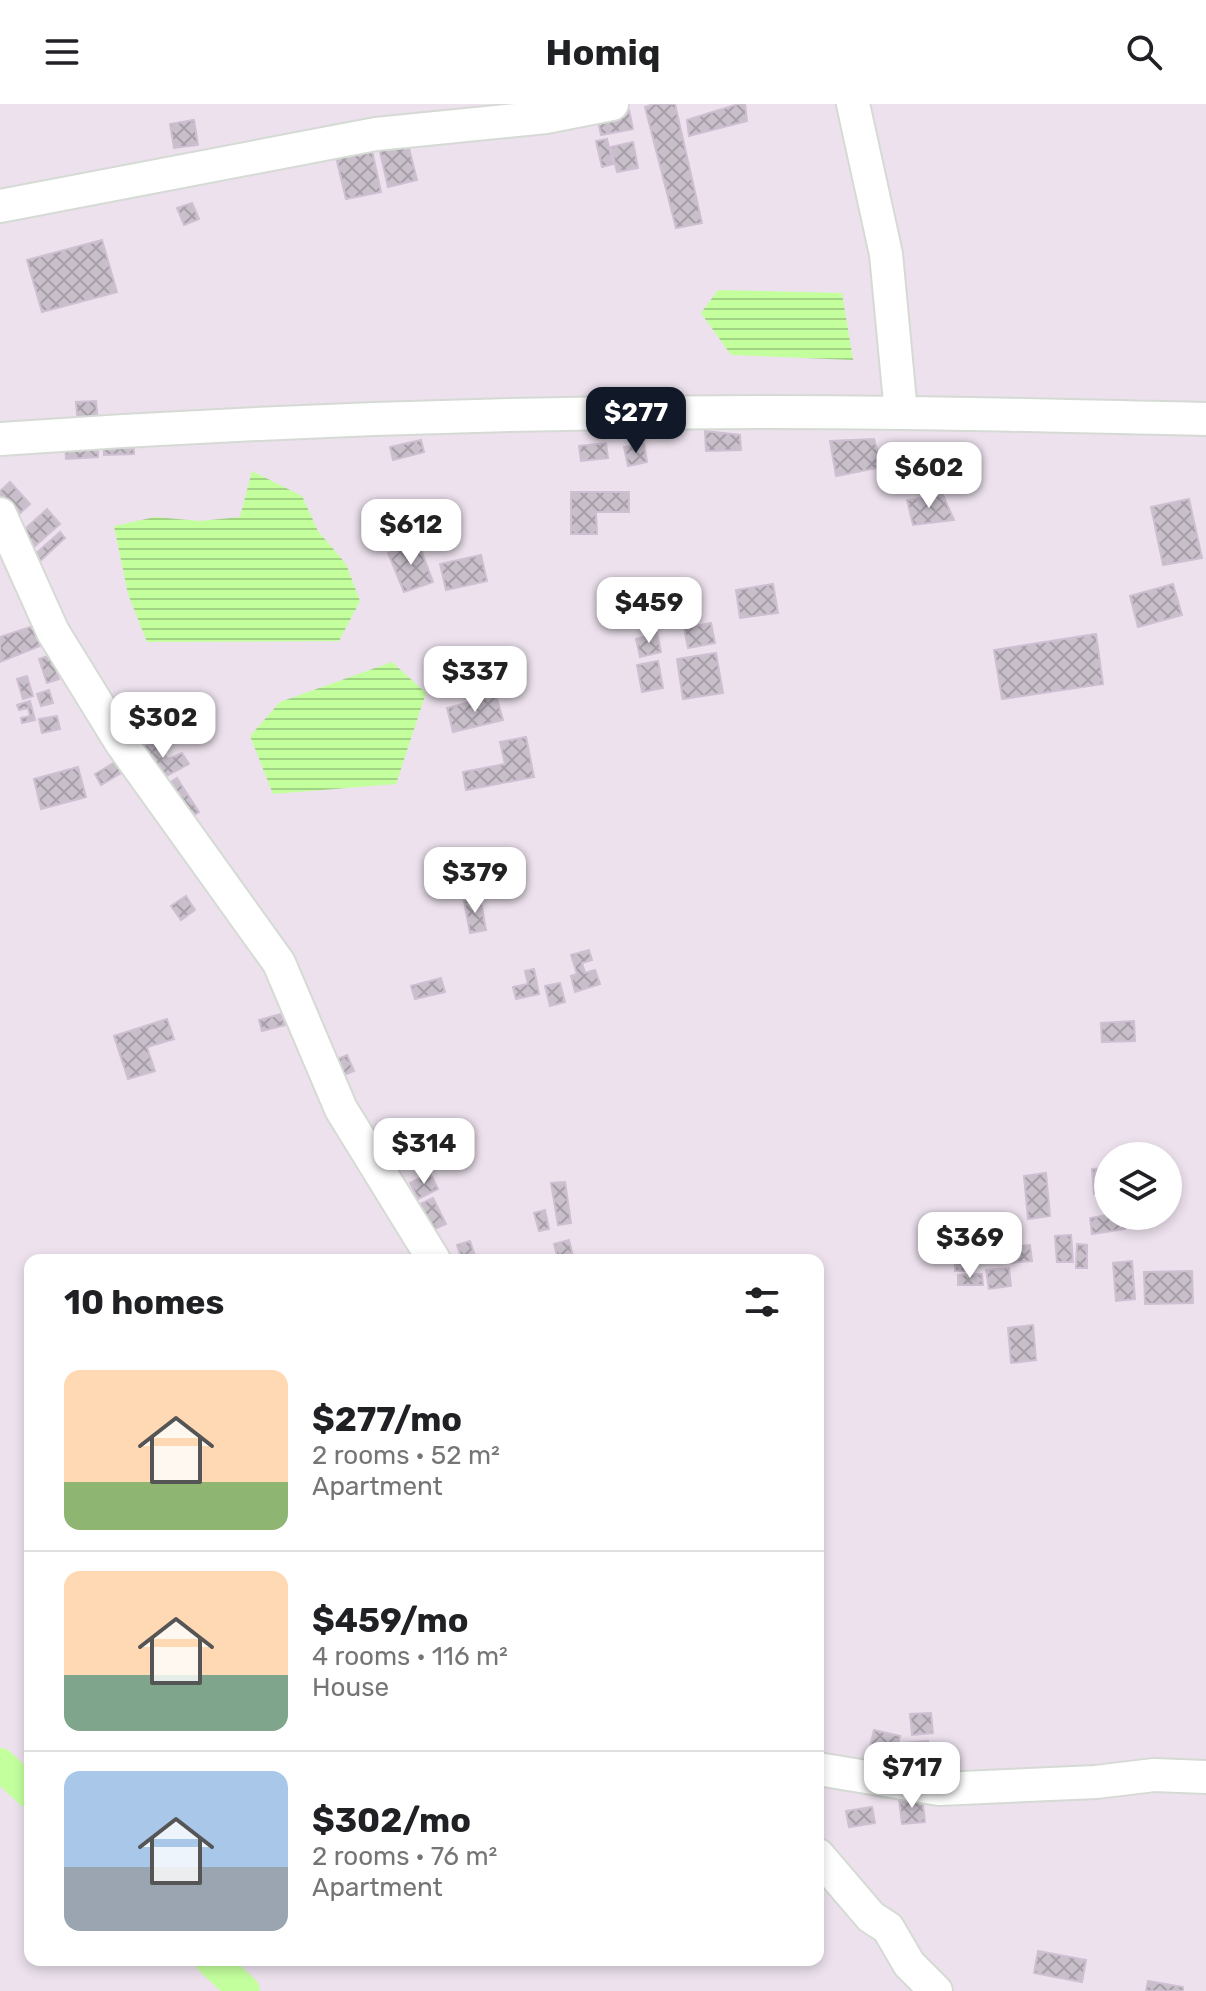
<!DOCTYPE html>
<meta charset="utf-8">
<style>
:root{--surface:#fff;--page:#f6f6f6;--text:#202124;--muted:#757577;--line:#e0e0e0;--accent:#111827}
body{margin:0;font-family:Rubik,sans-serif;background:var(--page);color:var(--text);height:100vh;display:flex;flex-direction:column;font-size:30px;white-space:nowrap}
*{box-sizing:border-box;margin:0}
p{font-size:26px;color:var(--muted)}
.icon{flex:none;width:44px;height:44px;fill:none;stroke:currentColor;stroke-width:2;stroke-linecap:round;stroke-linejoin:round}
.map{position:relative;flex:1;overflow:hidden}
.details{position:absolute;left:24px;top:1150px;width:800px;height:712px;display:flex;flex-direction:column;background:var(--surface);border-radius:16px;box-shadow:0 4px 12px #0003}
.details>*{flex:none}
.controls{position:absolute;left:1094px;top:1038px;display:grid;gap:16px}
.controls a{display:grid;place-items:center;width:88px;height:88px;border-radius:50%;background:var(--surface);box-shadow:0 4px 12px #0003;font-size:40px}
.price{position:absolute;translate:-50% -68px;padding:0 18px;border-radius:16px;background:#fff;color:#222;font-size:26px;line-height:52px;filter:drop-shadow(0 2px 4px #0008)}
.price::after{content:'';position:absolute;left:50%;top:48px;width:24px;height:18px;margin-left:-12px;background:inherit;clip-path:polygon(0 0,100% 0,50% 100%)}
.price.current{background:var(--accent);color:#fff}
ul{padding:0;list-style:none}
li{display:flex;align-items:center;gap:24px;height:200px;padding:0 40px}
li+li{border-top:2px solid var(--line)}
li span{display:grid;place-items:center;flex:none;width:224px;height:160px;border-radius:16px;color:#555}
li>.icon{margin-inline-start:auto}
span .icon{width:96px;height:96px;fill:#fffc;stroke-width:1}
li b{font-size:34px}
h2{display:flex;justify-content:space-between;align-items:center;height:96px;padding:0 40px;font-size:34px}
header{display:flex;justify-content:space-between;align-items:center;height:104px;padding:0 40px;background:var(--surface);font-size:36px;font-weight:700}
.map>svg:first-child{display:block}
</style>
<header><svg class="icon" aria-label="menu" viewBox="0 0 24 24"><path d="M4 6h16M4 12h16M4 18h16"/></svg>Homiq<svg class="icon" aria-label="search" viewBox="0 0 24 24"><circle cx="10" cy="10" r="6"/><path d="M15 15l6 6"/></svg></header>
<div class="map">
<svg width="1206" height="1887" viewBox="0 0 1206 1887">
<defs>
<pattern id="water-rules" width="6" height="5" patternUnits="userSpaceOnUse" patternTransform="scale(2)"><rect width="6" height="5" fill="#c4ff9e"/><path d="M0 2.5h6" fill="none" stroke="#a2d284"/></pattern>
<pattern id="building-cross-hatch" width="8" height="8" patternUnits="userSpaceOnUse" patternTransform="scale(2)"><rect width="8" height="8" fill="#c8bfcb"/><path d="M0 0l8 8M0 8l8-8" fill="none" stroke="#a69fa8"/></pattern>
</defs>
<rect width="100%" height="100%" fill="#ece1ed"/>
<path fill="url(#water-rules)" d="M718 186 842 189 853 256 731 251 701 209Z
M252 367 302 392 318 427 346 460 360 497 339 537 147 538 128 490 114 422 155 413 200 417 240 413Z
M392 558 426 589 396 680 273 690 250 632 280 598Z"/>
<g fill="none" stroke-linecap="round" stroke-linejoin="round">
<path stroke="#c4ff9e" stroke-width="32" d="M0 1660 30 1688
M211 1856 244 1887"/>
</g>
<path fill="url(#building-cross-hatch)" stroke="#cfbfd2" stroke-width="2" d="M654 0H675L702 119 676 124 645 3Z
M738 0H745L747 17 689 32 687 16Z
M629 6 633 25 601 31 597 12Z
M194 16 198 41 174 44 170 20Z
M406 32 417 76 388 83 378 39Z
M607 35 613 60 602 63 596 37Z
M633 38 638 64 617 68 611 43Z
M371 42 381 88 346 95 335 49Z
M192 99 199 115 184 121 177 104Z
M102 136 117 188 42 208 27 156Z
M96 297 98 320 78 321 76 298Z
M705 327 740 331 741 346 706 347Z
M133 331 134 350 104 351 103 332Z
M874 335 882 363 836 372 830 337Z
M421 336 424 348 393 356 390 343Z
M98 339V353L66 355 65 341Z
M606 339 608 354 581 357 579 342Z
M644 340 647 358 628 362 624 343Z
M10 378 30 400 16 413 0 395V387Z
M571 388H629V408H596L597 430H571Z
M943 391 954 416 913 421 907 396Z
M1189 395 1202 454 1163 461 1151 403Z
M47 405 60 420 26 450 14 435Z
M60 428 65 434 39 458 33 452Z
M418 438 433 478 404 488 388 449Z
M481 451 487 477 446 486 440 460Z
M773 480 778 509 740 514 736 486Z
M1173 480 1182 511 1138 523 1130 492Z
M711 519 715 539 688 544 684 524Z
M39 520 45 540 0 558V533Z
M657 529 661 548 640 553 636 535Z
M1096 530 1103 580 1002 595 994 546Z
M716 549 723 589 683 595 677 555Z
M51 551 59 575 47 579 39 555Z
M658 557 663 584 642 588 637 561Z
M27 572 33 592 23 595 17 575Z
M49 586 53 599 41 602 37 590Z
M496 591 503 616 453 628 447 604Z
M30 597 35 616 22 619 21 614 30 612 28 604 19 606 17 601Z
M57 612 60 625 42 629 39 615Z
M526 633 534 673 466 686 463 668 505 660 500 638Z
M153 635 168 655 182 649 189 660 161 675 141 645Z
M122 654 128 665 101 681 95 670Z
M78 663 86 693 41 705 34 675Z
M177 674 199 708 184 718 162 684Z
M186 792 195 806 181 816 171 802Z
M480 793 486 826 470 829 464 797Z
M589 846 592 856 582 859 585 869 595 866 600 880 575 888 571 872 577 870 571 851Z
M534 865 539 890 516 895 513 883 528 880 525 867Z
M441 874 445 888 415 895 411 882Z
M560 879 565 898 550 902 545 882Z
M281 910 285 921 262 927 259 916Z
M167 915 174 935 147 943 155 967 128 975 114 932Z
M1134 917 1135 937 1102 938 1101 919Z
M347 951 354 967 339 973 333 957Z
M1108 1064V1089L1094 1090 1092 1065Z
M430 1069 438 1085 418 1095 410 1079Z
M1046 1069 1050 1112 1028 1115 1024 1072Z
M565 1078 571 1119 558 1121 551 1079Z
M433 1094 446 1120 430 1127 418 1101Z
M545 1106 549 1125 539 1127 534 1109Z
M1108 1111 1123 1112 1125 1125 1092 1130 1090 1114Z
M1071 1131 1073 1158H1057L1055 1132Z
M569 1136 574 1156H558L554 1140Z
M470 1137 476 1155 462 1156 457 1141Z
M1077 1140 1087 1141V1164H1076Z
M1030 1141 1032 1157 1008 1159 1006 1143Z
M967 1148V1167H955V1149Z
M1132 1157 1135 1195 1116 1197 1113 1159Z
M1009 1164 1011 1182 989 1185 986 1166Z
M1192 1167 1193 1199 1145 1200 1144 1168Z
M982 1170 983 1181H958V1171Z
M1033 1221 1036 1256 1011 1259 1008 1224Z
M931 1609 933 1629 912 1631 910 1610Z
M874 1626 900 1632 893 1662 867 1656Z
M928 1637 929 1654 906 1657 904 1639Z
M922 1693 925 1718 902 1720 899 1695Z
M872 1703 875 1719 849 1723 846 1707Z
M1038 1847 1086 1856 1082 1878 1034 1869Z
M1148 1877 1183 1883V1887H1146Z"/>
<g fill="none" stroke-linecap="round" stroke-linejoin="round">
<g stroke="#d5dbd4" stroke-width="36">
<path id="minor" d="M853 0 886 150 901 309
M0 102 376 30 546 13 612 0
M0 335C300 314 602 305 903 309 1004 310 1105 313 1206 315
M0 410 53 528 122 640 279 859 341 1005 434 1156
M818 1665 939 1685 1096 1678 1154 1671 1206 1673
M818 1751 871 1813 888 1824 909 1860 936 1887"/>
</g>
<use href="#minor" stroke="#fff" stroke-width="32"/>
</g>
</svg>
<div class="controls">
<a><svg class="icon" aria-label="layers" viewBox="0 0 24 24"><path d="M12 4l9 5-9 5-9-5zM3 14l9 5 9-5"/></svg></a>
</div>
<b class="price current" style="left:636px;top:351px">$277</b>
<b class="price" style="left:929px;top:406px">$602</b>
<b class="price" style="left:411px;top:463px">$612</b>
<b class="price" style="left:649px;top:541px">$459</b>
<b class="price" style="left:475px;top:610px">$337</b>
<b class="price" style="left:163px;top:656px">$302</b>
<b class="price" style="left:475px;top:811px">$379</b>
<b class="price" style="left:424px;top:1082px">$314</b>
<b class="price" style="left:970px;top:1176px">$369</b>
<b class="price" style="left:912px;top:1706px">$717</b>
<section class="details">
<h2>10 homes<svg class="icon" aria-label="filters" viewBox="0 0 24 24"><path d="M4 7h16M4 17h16"/><circle cx="9" cy="7" r="2"/><circle cx="15" cy="17" r="2"/></svg></h2>
<ul>
<li><span style="background:linear-gradient(#ffd9b3 70%,#8fb573 0)"><svg class="icon" aria-label="home" viewBox="0 0 24 24"><path d="M3 11l9-7 9 7M6 9v11h12V9"/></svg></span><div><b>$277/mo</b><p>2 rooms · 52 m²</p><p>Apartment</p></div></li>
<li><span style="background:linear-gradient(#ffd9b3 65%,#7fa58c 0)"><svg class="icon" aria-label="home" viewBox="0 0 24 24"><path d="M3 11l9-7 9 7M6 9v11h12V9"/></svg></span><div><b>$459/mo</b><p>4 rooms · 116 m²</p><p>House</p></div></li>
<li><span style="background:linear-gradient(#a9c7e8 60%,#9aa5b1 0)"><svg class="icon" aria-label="home" viewBox="0 0 24 24"><path d="M3 11l9-7 9 7M6 9v11h12V9"/></svg></span><div><b>$302/mo</b><p>2 rooms · 76 m²</p><p>Apartment</p></div></li>
</ul>
</section>
</div>
